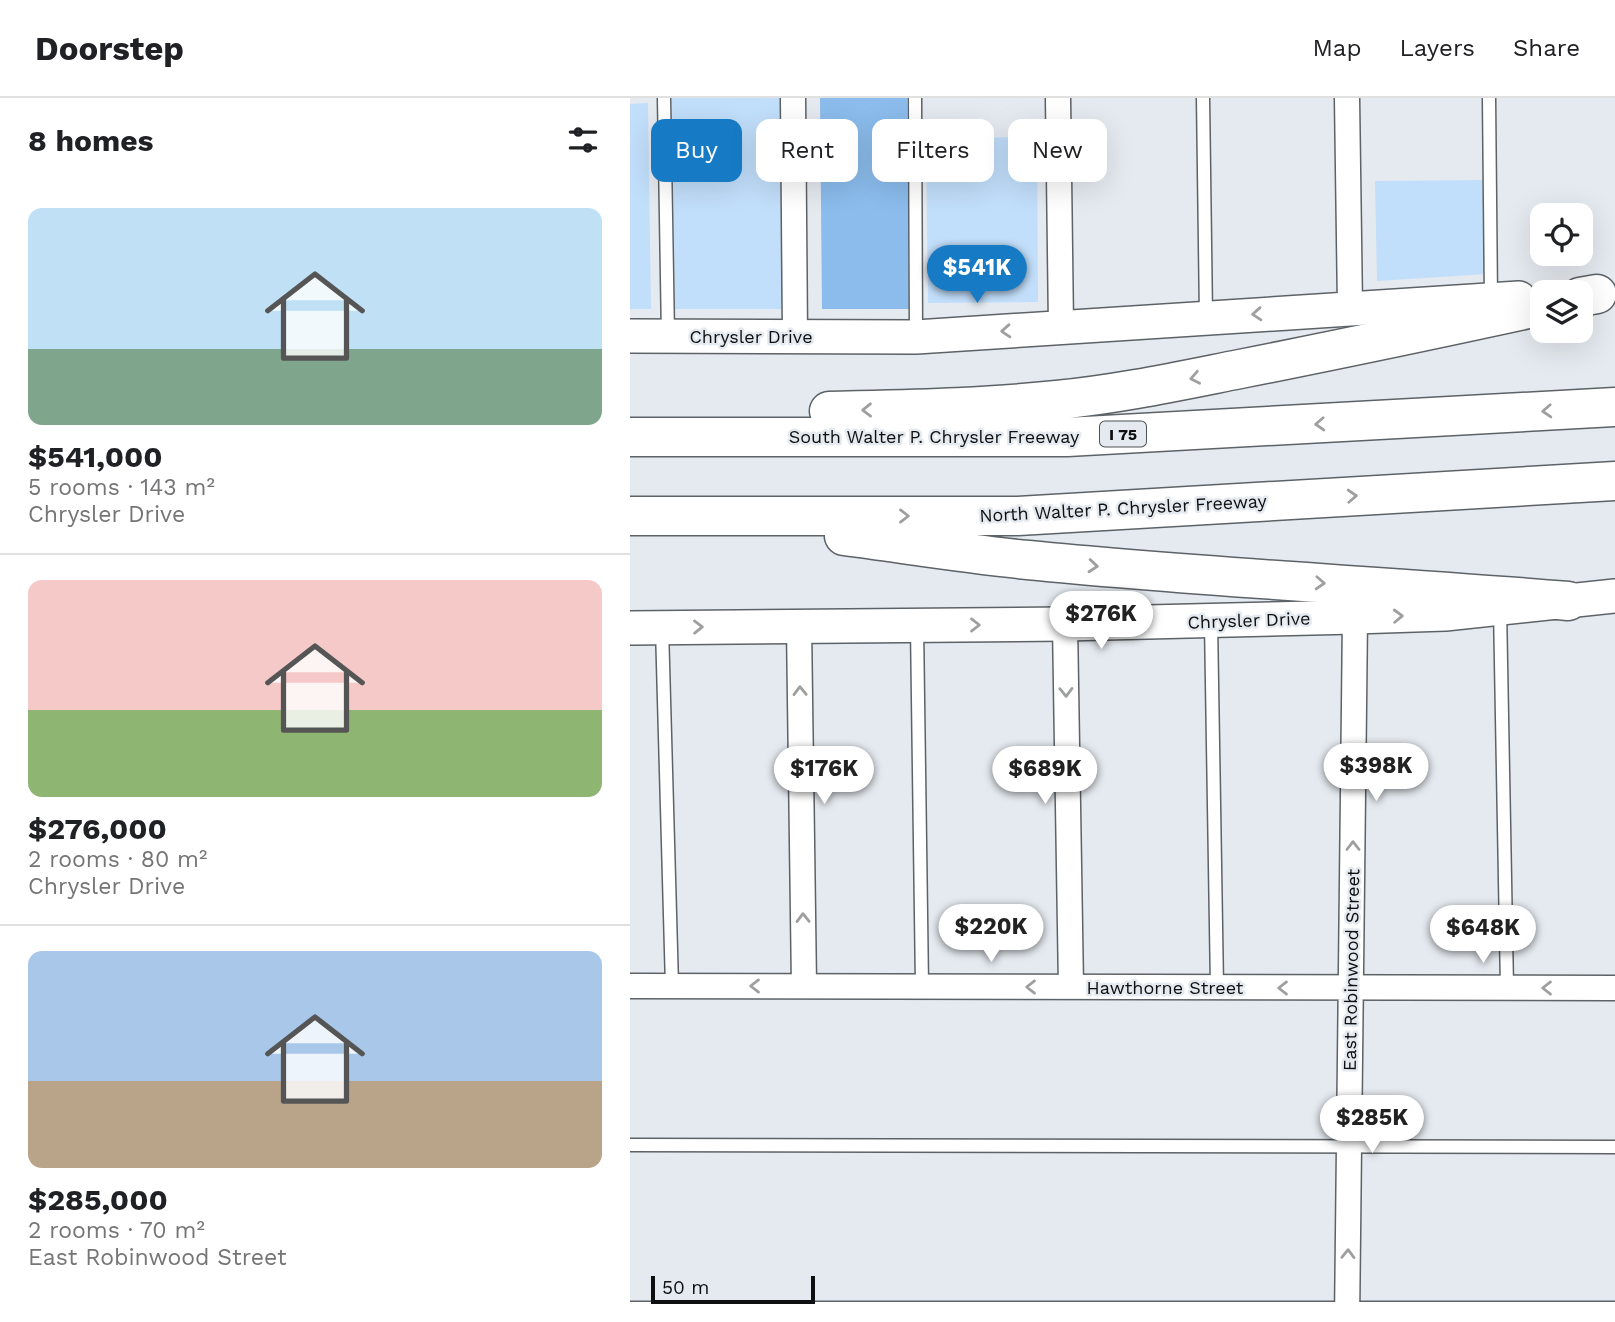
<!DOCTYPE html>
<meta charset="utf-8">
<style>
:root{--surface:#fff;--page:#f2f2f2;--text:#202124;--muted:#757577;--line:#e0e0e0;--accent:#167ac5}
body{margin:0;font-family:"Work Sans",sans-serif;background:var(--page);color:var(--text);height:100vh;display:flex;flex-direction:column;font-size:26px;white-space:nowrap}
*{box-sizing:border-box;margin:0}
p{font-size:23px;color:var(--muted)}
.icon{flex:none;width:38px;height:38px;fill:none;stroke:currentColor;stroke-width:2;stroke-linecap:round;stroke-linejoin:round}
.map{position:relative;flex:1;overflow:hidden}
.sheet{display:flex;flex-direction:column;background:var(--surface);width:630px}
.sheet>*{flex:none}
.banner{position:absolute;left:21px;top:21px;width:665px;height:63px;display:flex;gap:14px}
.controls{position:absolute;left:900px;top:105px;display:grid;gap:14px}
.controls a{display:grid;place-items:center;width:63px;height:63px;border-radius:14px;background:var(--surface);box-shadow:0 7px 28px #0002;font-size:35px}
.scale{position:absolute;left:21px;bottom:18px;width:164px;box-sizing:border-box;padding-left:7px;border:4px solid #0d0f10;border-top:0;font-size:19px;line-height:24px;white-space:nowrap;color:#0d0f10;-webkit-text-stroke:5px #e5eaf0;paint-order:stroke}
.price{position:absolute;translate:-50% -60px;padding:0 16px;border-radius:24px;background:#fff;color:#222;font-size:23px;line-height:46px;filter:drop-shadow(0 2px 4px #0008)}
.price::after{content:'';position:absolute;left:50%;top:42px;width:21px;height:16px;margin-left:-10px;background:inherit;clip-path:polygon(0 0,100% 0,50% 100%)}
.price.selected{background:var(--accent);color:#fff}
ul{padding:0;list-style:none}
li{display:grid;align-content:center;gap:14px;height:371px;padding:0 28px}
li+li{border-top:2px solid var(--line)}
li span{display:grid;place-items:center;height:217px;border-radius:14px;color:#555}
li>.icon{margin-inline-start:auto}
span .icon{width:126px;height:126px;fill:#fffc;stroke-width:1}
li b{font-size:30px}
h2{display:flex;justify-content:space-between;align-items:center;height:84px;padding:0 28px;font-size:30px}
.chip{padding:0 24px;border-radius:14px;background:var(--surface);box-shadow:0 7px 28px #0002;font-size:24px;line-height:63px}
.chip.selected{background:var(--accent);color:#fff}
header{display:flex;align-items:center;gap:42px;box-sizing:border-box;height:98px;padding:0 35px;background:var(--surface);border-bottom:2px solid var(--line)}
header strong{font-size:33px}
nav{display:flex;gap:38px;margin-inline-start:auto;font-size:24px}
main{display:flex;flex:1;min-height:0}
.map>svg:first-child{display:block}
</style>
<header>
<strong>Doorstep</strong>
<nav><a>Map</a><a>Layers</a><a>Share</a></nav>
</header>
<main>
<section class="sheet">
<h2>8 homes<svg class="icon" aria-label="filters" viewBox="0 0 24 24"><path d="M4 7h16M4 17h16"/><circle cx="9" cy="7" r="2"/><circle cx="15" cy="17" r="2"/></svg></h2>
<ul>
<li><span style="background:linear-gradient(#bfe0f5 65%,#7fa58c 0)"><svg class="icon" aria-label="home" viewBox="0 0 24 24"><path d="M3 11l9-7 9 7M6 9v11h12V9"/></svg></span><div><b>$541,000</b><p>5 rooms · 143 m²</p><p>Chrysler Drive</p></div></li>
<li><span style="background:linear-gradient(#f6c9c9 60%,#8fb573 0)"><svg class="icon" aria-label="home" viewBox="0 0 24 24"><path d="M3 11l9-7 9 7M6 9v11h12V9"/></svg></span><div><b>$276,000</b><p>2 rooms · 80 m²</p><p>Chrysler Drive</p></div></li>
<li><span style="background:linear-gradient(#a9c7e8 60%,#b9a48a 0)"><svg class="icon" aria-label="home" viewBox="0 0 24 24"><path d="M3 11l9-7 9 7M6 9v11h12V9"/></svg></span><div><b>$285,000</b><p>2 rooms · 70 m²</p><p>East Robinwood Street</p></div></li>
</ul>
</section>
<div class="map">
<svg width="985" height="1224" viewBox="0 0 985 1224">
<rect width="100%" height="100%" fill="#e5eaf0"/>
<path fill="#c1defa" d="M42 0H152L154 211H45Z
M18 5 21 211H0V6Z
M407 39 408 204 298 205 296 40Z
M855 82 857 176 747 183 745 83Z"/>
<path fill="#8bbcec" d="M190 0H277L279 211H192Z"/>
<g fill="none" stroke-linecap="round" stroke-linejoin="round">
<g stroke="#5d6266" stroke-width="15">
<path id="lane" d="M34 0 38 238
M285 0 286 238
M573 0 576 219
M859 0 861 202
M870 510 877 890
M581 524 587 889
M287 528 292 888
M32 530 42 888
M0 1047 985 1049"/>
</g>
<g stroke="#5d6266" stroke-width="27">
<path id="street" d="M163 0 165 238
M428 0 431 229
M717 0 720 210
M435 526 441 889
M169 528 174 888
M0 888 985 890
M0 1216H985
M717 1224 725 519"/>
</g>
<g stroke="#5d6266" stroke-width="36">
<path id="secondary" d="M0 238 286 239 889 200
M0 530 435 526 725 519 815 516 985 498"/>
</g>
<g stroke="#5d6266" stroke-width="41">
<path id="highway" d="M950 199 967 196
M199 313C275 311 351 310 427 302 489 296 549 283 610 271 711 251 811 230 912 208
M0 339H437L985 309
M0 418H388L985 383
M214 438C275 446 336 456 398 462 578 480 758 488 938 503"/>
</g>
<use href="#lane" stroke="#fff" stroke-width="12"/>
<use href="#street" stroke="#fff" stroke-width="24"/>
<use href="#secondary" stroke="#fff" stroke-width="33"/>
<use href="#highway" stroke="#fff" stroke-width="38"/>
</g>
<defs><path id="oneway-chevron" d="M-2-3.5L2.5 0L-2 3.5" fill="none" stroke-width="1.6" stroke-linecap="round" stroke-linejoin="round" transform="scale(1.75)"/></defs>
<g stroke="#9e9f9f">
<use href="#oneway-chevron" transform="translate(627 216) rotate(176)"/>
<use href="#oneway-chevron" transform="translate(376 233) rotate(176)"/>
<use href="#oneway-chevron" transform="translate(565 280) rotate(169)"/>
<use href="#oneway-chevron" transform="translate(237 312) rotate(179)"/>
<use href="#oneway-chevron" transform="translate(917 313) rotate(177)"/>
<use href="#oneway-chevron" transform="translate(690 326) rotate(177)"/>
<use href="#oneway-chevron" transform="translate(722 398) rotate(-3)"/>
<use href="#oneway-chevron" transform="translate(274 418)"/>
<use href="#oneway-chevron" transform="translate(463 468) rotate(5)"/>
<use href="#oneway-chevron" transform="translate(690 485) rotate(3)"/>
<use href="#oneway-chevron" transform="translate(768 518) rotate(-2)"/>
<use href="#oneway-chevron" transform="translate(345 527)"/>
<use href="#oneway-chevron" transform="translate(68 529) rotate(-1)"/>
<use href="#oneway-chevron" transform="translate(170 593) rotate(-91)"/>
<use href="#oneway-chevron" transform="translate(436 594) rotate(89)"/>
<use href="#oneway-chevron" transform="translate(723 748) rotate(-90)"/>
<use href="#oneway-chevron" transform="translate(173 820) rotate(-91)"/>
<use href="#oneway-chevron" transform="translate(125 888) rotate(-180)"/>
<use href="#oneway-chevron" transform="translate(401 889) rotate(-180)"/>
<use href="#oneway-chevron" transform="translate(653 890) rotate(-180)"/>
<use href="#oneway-chevron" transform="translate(917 890) rotate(-180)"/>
<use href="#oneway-chevron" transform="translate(718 1156) rotate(-89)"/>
</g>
<g text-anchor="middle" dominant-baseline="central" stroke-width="5" stroke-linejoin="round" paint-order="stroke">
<rect fill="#e5eaf0" stroke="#4e5153" stroke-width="2" x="470" y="323.5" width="46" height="25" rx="5"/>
<g font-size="16" font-weight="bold" fill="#0d0f10">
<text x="493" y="336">I 75</text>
</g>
<g font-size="18" fill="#0d0f10" stroke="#e5eaf0">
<text x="121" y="238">Chrysler Drive</text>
<text x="304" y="338">South Walter P. Chrysler Freeway</text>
<text transform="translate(493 410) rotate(-3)">North Walter P. Chrysler Freeway</text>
<text transform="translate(619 522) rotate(-2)">Chrysler Drive</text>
<text transform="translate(721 872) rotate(-89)">East Robinwood Street</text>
<text x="535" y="889">Hawthorne Street</text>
</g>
</g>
</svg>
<div class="controls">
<a><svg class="icon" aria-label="locate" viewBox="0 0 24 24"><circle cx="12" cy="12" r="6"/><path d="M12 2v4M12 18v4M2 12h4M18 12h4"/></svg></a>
<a><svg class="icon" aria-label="layers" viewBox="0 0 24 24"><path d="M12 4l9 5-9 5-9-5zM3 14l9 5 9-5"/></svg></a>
</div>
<div class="scale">50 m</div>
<b class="price selected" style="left:347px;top:207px">$541K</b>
<b class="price" style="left:471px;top:553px">$276K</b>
<b class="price" style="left:746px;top:705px">$398K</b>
<b class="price" style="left:194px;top:708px">$176K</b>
<b class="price" style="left:415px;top:708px">$689K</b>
<b class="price" style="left:361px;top:866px">$220K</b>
<b class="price" style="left:853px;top:867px">$648K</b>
<b class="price" style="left:742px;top:1057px">$285K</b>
<div class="banner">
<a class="chip selected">Buy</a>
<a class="chip">Rent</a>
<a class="chip">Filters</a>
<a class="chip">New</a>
</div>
</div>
</main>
